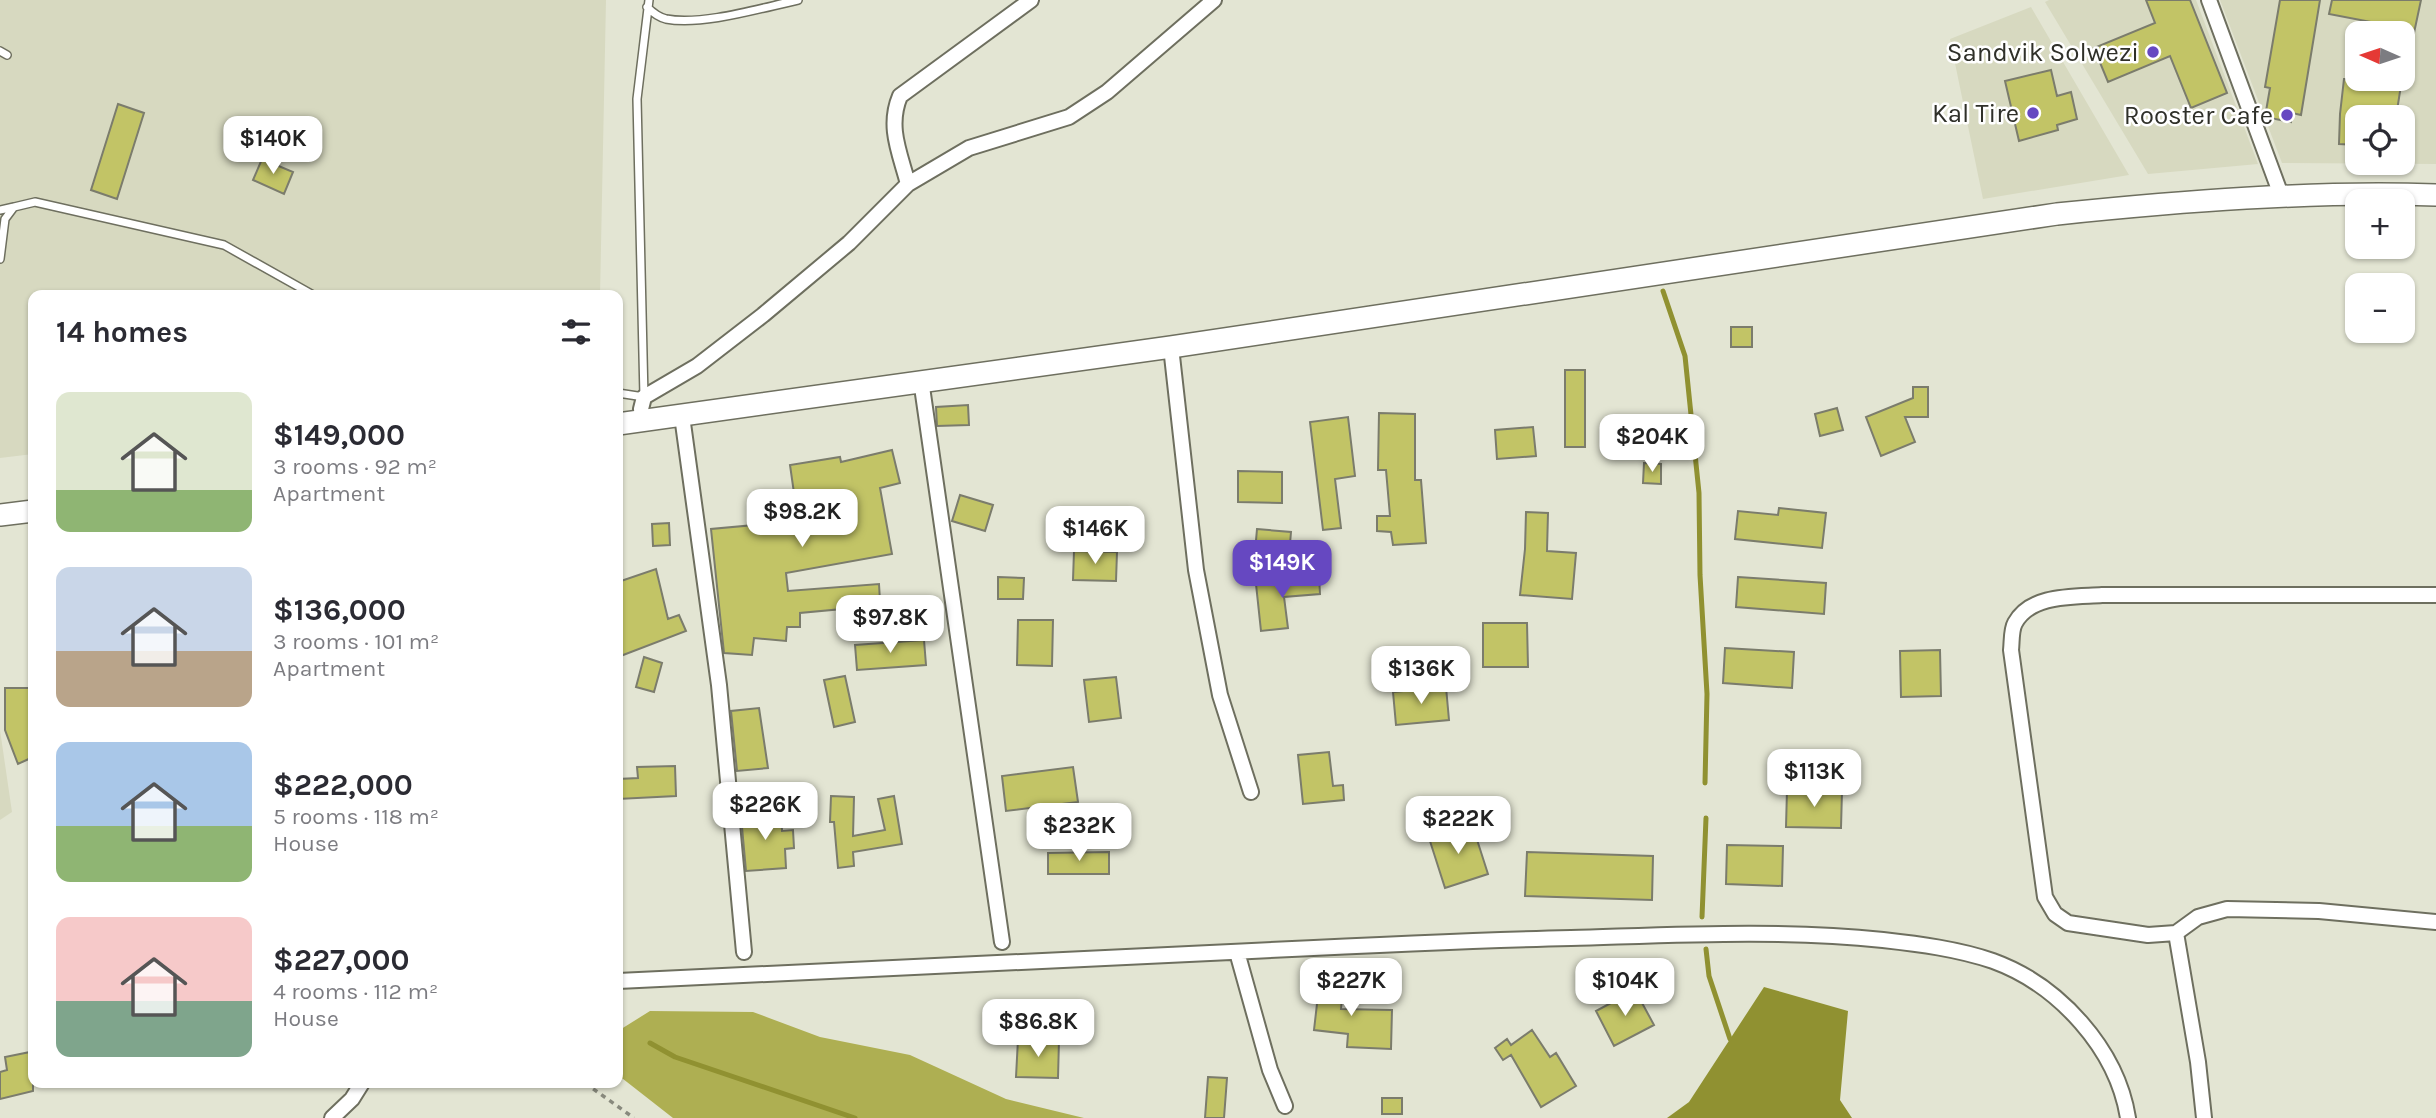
<!DOCTYPE html>
<meta charset="utf-8">
<style>
:root{--surface:#fff;--page:#f7f7f7;--text:#2b2b33;--muted:#7c7c81;--accent:#6648c1}
body{margin:0;font-family:Karla,sans-serif;background:var(--page);color:var(--text);height:100vh;display:flex;flex-direction:column;font-size:26px;white-space:nowrap}
*{box-sizing:border-box;margin:0}
p{font-size:23px;color:var(--muted)}
.icon{flex:none;width:38px;height:38px;fill:none;stroke:currentColor;stroke-width:2;stroke-linecap:round;stroke-linejoin:round}
.map{position:relative;flex:1;overflow:hidden}
.sheet{position:absolute;left:28px;top:290px;width:595px;height:798px;display:flex;flex-direction:column;background:var(--surface);border-radius:14px;box-shadow:0 2px 5px #0004}
.sheet>*{flex:none}
.needle{width:46px;rotate:273deg}
.tools{position:absolute;left:2345px;top:21px;display:grid;gap:14px}
.tools a{display:grid;place-items:center;width:70px;height:70px;border-radius:14px;background:var(--surface);box-shadow:0 2px 5px #0004;font-size:35px}
.price{position:absolute;translate:-50% -60px;padding:0 16px;border-radius:14px;background:#fff;color:#222;font-size:23px;line-height:46px;filter:drop-shadow(0 2px 4px #0008)}
.price::after{content:'';position:absolute;left:50%;top:42px;width:21px;height:16px;margin-left:-10px;background:inherit;clip-path:polygon(0 0,100% 0,50% 100%)}
.price.active{background:var(--accent);color:#fff}
ul{padding:0;list-style:none}
li{display:flex;align-items:center;gap:21px;height:175px;padding:0 28px}
li span{display:grid;place-items:center;flex:none;width:196px;height:140px;border-radius:14px;color:#555}
li>.icon{margin-inline-start:auto}
span .icon{width:84px;height:84px;fill:#fffc;stroke-width:1}
li b{font-size:30px}
h2{display:flex;justify-content:space-between;align-items:center;height:84px;padding:0 28px;font-size:30px}
.map>svg:first-child{display:block}
</style>
<div class="map">
<svg width="2436" height="1118" viewBox="0 0 2436 1118">
<rect width="100%" height="100%" fill="#e3e5d3"/>
<path fill="#d7d9c0" fill-rule="evenodd" d="M0 0H606L600 296H33V454L0 458Z
M2049 0H2196L2258 164 2148 174 2045 2Z
M2220 0H2436V164L2282 163ZM2357 33H2403V79H2357ZM2357 117H2403V163H2357Z
M2031 7 2129 175 1983 199 1950 39Z
M0 730 12 812 0 820Z"/>
<path fill="#aeaf52" d="M650 1011 753 1012 820 1037 910 1055 1006 1099 1084 1118H673L618 1075V1031Z"/>
<path fill="#909131" d="M1764 987 1848 1011 1840 1100 1852 1118H1667L1689 1102Z"/>
<g fill="none" stroke-linecap="round" stroke-linejoin="round">
<path stroke="#909131" stroke-width="5" d="M1663 291 1685 356 1699 493 1700 575 1707 694 1705 783
M1702 917 1706 818
M1706 949 1709 976 1730 1039
M650 1043 675 1057 855 1118"/>
</g>
<path fill="#c2c466" stroke="#7b7c6c" stroke-width="2" d="M2146 0H2190L2227 93 2191 108 2170 56 2108 82 2094 48 2155 23Z
M2280 0H2320L2301 115 2292 113 2291 122 2265 117 2270 88 2265 87Z
M2332 0H2421L2414 33H2388L2369 29 2371 22 2329 14Z
M2051 70 2057 96 2071 92 2077 119 2057 125 2058 130 2019 141 2005 81Z
M2344 79H2402L2396 117H2357V145L2339 144 2340 114Z
M118 104 144 113 117 199 91 190Z
M262 159 293 172 284 194 253 180Z
M1731 327H1752V347H1731Z
M1565 370H1585V447H1565Z
M1913 387H1928V417H1905L1915 442 1881 456 1866 417 1913 398Z
M968 405 969 425 937 426 936 407Z
M1837 408 1843 430 1820 436 1815 414Z
M1379 413 1415 414V480H1421L1426 543 1393 545 1391 532 1377 531V516H1390L1386 470H1378Z
M1348 417 1355 476 1335 479 1341 528 1323 530 1310 422Z
M1533 427 1536 456 1497 459 1495 430Z
M892 450 900 483 880 488 892 554 786 573 788 591 879 584 880 601 842 603V609L800 613V627H787L786 641 754 638 752 655 724 653 711 529 754 525 752 512 796 507 790 465 840 457 841 462Z
M1644 463 1661 464V484L1643 483Z
M1238 471 1282 472V503L1238 502Z
M960 495 993 505 985 531 952 521Z
M1779 508 1826 513 1822 548 1735 539 1738 511 1778 515Z
M1526 512 1548 513 1547 551 1576 553 1572 599 1520 595 1525 549Z
M669 523 670 545 653 546 652 524Z
M1257 529 1291 532 1289 555 1255 552Z
M1074 551 1117 552 1116 581 1073 580Z
M656 569 668 619 679 615 686 631 618 657V582Z
M1319 576 1320 594 1284 597 1288 628 1261 631 1256 584Z
M998 577 1024 578 1023 599H998Z
M1738 577 1826 583 1824 614 1736 607Z
M1018 620H1053L1052 666 1017 665Z
M1483 623H1527L1528 667H1483Z
M924 640 926 665 857 670 855 645Z
M1725 648 1794 652 1792 688 1723 683Z
M1940 650 1941 696 1901 697 1900 651Z
M644 657 662 663 654 692 636 687Z
M845 676 855 722 834 727 824 680Z
M1116 677 1121 718 1089 722 1084 680Z
M1446 687 1449 720 1396 725 1393 692Z
M5 688H33V757L18 764 5 730Z
M759 708 768 768 737 771 731 711Z
M1329 752 1333 786 1343 785 1344 800 1303 804 1298 755Z
M675 766 676 796 618 799V779L638 778 637 767Z
M1073 767 1078 802 1006 811 1002 776Z
M1787 790 1842 791 1841 828 1786 827Z
M831 796 854 797 853 836 885 830 878 799 894 796 902 844 853 852 854 866 838 868 834 822H830Z
M781 812 782 831 793 830 794 848 785 849 786 868 746 871 741 816Z
M1472 824 1488 874 1445 888 1429 838Z
M1727 845 1783 846 1782 886 1726 884Z
M1109 852V874H1048V853Z
M1527 852 1653 856 1652 900 1525 896Z
M1321 969 1336 970 1334 997 1342 998 1341 1009 1392 1010 1391 1049 1347 1047 1348 1034 1314 1030Z
M1635 990 1654 1025 1614 1046 1596 1011Z
M1532 1030 1550 1057 1556 1053 1576 1086 1541 1107 1511 1055 1503 1060 1495 1048 1507 1039 1511 1045Z
M1018 1039 1059 1040 1058 1078 1016 1077Z
M30 1052 33 1068V1091L0 1099V1072L7 1070 5 1057Z
M1208 1077 1227 1078 1224 1118H1205Z
M1382 1098H1402V1114H1382Z"/>
<g fill="none" stroke-linecap="round" stroke-linejoin="round">
<g stroke="#6e6f5f" stroke-width="10">
<path id="lane" d="M647 7C653 13 658 17 666 19 702 26 761 8 798 0
M0 51 7 55
M0 210 14 207
M0 259 5 219 14 207 35 202 224 245 315 296
M618 393 644 397 637 99 649 0"/>
</g>
<g stroke="#6e6f5f" stroke-width="18">
<path id="street" d="M2209 0 2281 195
M908 184C900 153 887 127 900 96L1031 0
M1171 347 1196 570 1220 695 1251 792
M921 380 1002 942
M682 416 719 685 744 952
M642 421 641 409 644 397 697 366 763 315 849 243 908 184 969 148 1069 117 1107 92 1214 0
M2436 595H2102C2073 597 2031 594 2015 623 2011 630 2012 642 2011 650L2045 897 2055 914 2068 923 2148 935 2176 933 2198 917 2227 909 2319 911 2436 922
M2176 933 2198 1062 2204 1118
M1237 952 1270 1070 1285 1106
M618 981C815 972 1013 962 1210 953 1330 947 1450 941 1571 938 1675 935 1779 929 1883 940 1919 944 1958 949 1993 961 2059 985 2117 1049 2128 1118
M332 1118 352 1099 362 1083"/>
</g>
<g stroke="#6e6f5f" stroke-width="24">
<path id="secondary" d="M618 424 1171 347 2057 214C2183 201 2309 191 2436 195
M0 515 33 511"/>
</g>
<path stroke="#88897d" stroke-width="3.5" stroke-dasharray="5 5" stroke-linecap="butt" d="M585 1083 634 1118"/>
<use href="#lane" stroke="#fff" stroke-width="7"/>
<use href="#street" stroke="#fff" stroke-width="14"/>
<use href="#secondary" stroke="#fff" stroke-width="21"/>
</g>
<g fill="#6648c1" stroke="#fff" stroke-width="2.5">
<circle cx="2153" cy="52" r="7"/>
<circle cx="2033" cy="113" r="7"/>
<circle cx="2287" cy="115" r="7"/>
</g>
<g text-anchor="middle" dominant-baseline="central" stroke-width="5" stroke-linejoin="round" paint-order="stroke">
<g font-size="26" fill="#2f3029" stroke="#fff" text-anchor="end">
<text x="2139" y="52">Sandvik Solwezi</text>
<text x="2019" y="113">Kal Tire</text>
<text x="2273" y="115">Rooster Cafe</text>
</g>
</g>
</svg>
<div class="tools">
<a><svg class="needle" viewBox="-14 -14 28 28"><path d="M0-13l5 13h-10z" fill="#e53935"/><path d="M0 13l5-13h-10z" fill="#7c7c81"/></svg></a>
<a><svg class="icon" aria-label="locate" viewBox="0 0 24 24"><circle cx="12" cy="12" r="6"/><path d="M12 2v4M12 18v4M2 12h4M18 12h4"/></svg></a>
<a>+</a>
<a>−</a>
</div>
<b class="price" style="left:273px;top:176px">$140K</b>
<b class="price" style="left:1652px;top:474px">$204K</b>
<b class="price" style="left:802px;top:549px">$98.2K</b>
<b class="price" style="left:1095px;top:566px">$146K</b>
<b class="price active" style="left:1282px;top:600px">$149K</b>
<b class="price" style="left:890px;top:655px">$97.8K</b>
<b class="price" style="left:1421px;top:706px">$136K</b>
<b class="price" style="left:1814px;top:809px">$113K</b>
<b class="price" style="left:765px;top:842px">$226K</b>
<b class="price" style="left:1458px;top:856px">$222K</b>
<b class="price" style="left:1079px;top:863px">$232K</b>
<b class="price" style="left:1351px;top:1018px">$227K</b>
<b class="price" style="left:1625px;top:1018px">$104K</b>
<b class="price" style="left:1038px;top:1059px">$86.8K</b>
<section class="sheet">
<h2>14 homes<svg class="icon" aria-label="filters" viewBox="0 0 24 24"><path d="M4 7h16M4 17h16"/><circle cx="9" cy="7" r="2"/><circle cx="15" cy="17" r="2"/></svg></h2>
<ul>
<li><span style="background:linear-gradient(#dfe7d0 70%,#8fb573 0)"><svg class="icon" aria-label="home" viewBox="0 0 24 24"><path d="M3 11l9-7 9 7M6 9v11h12V9"/></svg></span><div><b>$149,000</b><p>3 rooms · 92 m²</p><p>Apartment</p></div></li>
<li><span style="background:linear-gradient(#c9d6e8 60%,#b9a48a 0)"><svg class="icon" aria-label="home" viewBox="0 0 24 24"><path d="M3 11l9-7 9 7M6 9v11h12V9"/></svg></span><div><b>$136,000</b><p>3 rooms · 101 m²</p><p>Apartment</p></div></li>
<li><span style="background:linear-gradient(#a9c7e8 60%,#8fb573 0)"><svg class="icon" aria-label="home" viewBox="0 0 24 24"><path d="M3 11l9-7 9 7M6 9v11h12V9"/></svg></span><div><b>$222,000</b><p>5 rooms · 118 m²</p><p>House</p></div></li>
<li><span style="background:linear-gradient(#f6c9c9 60%,#7fa58c 0)"><svg class="icon" aria-label="home" viewBox="0 0 24 24"><path d="M3 11l9-7 9 7M6 9v11h12V9"/></svg></span><div><b>$227,000</b><p>4 rooms · 112 m²</p><p>House</p></div></li>
</ul>
</section>
</div>
